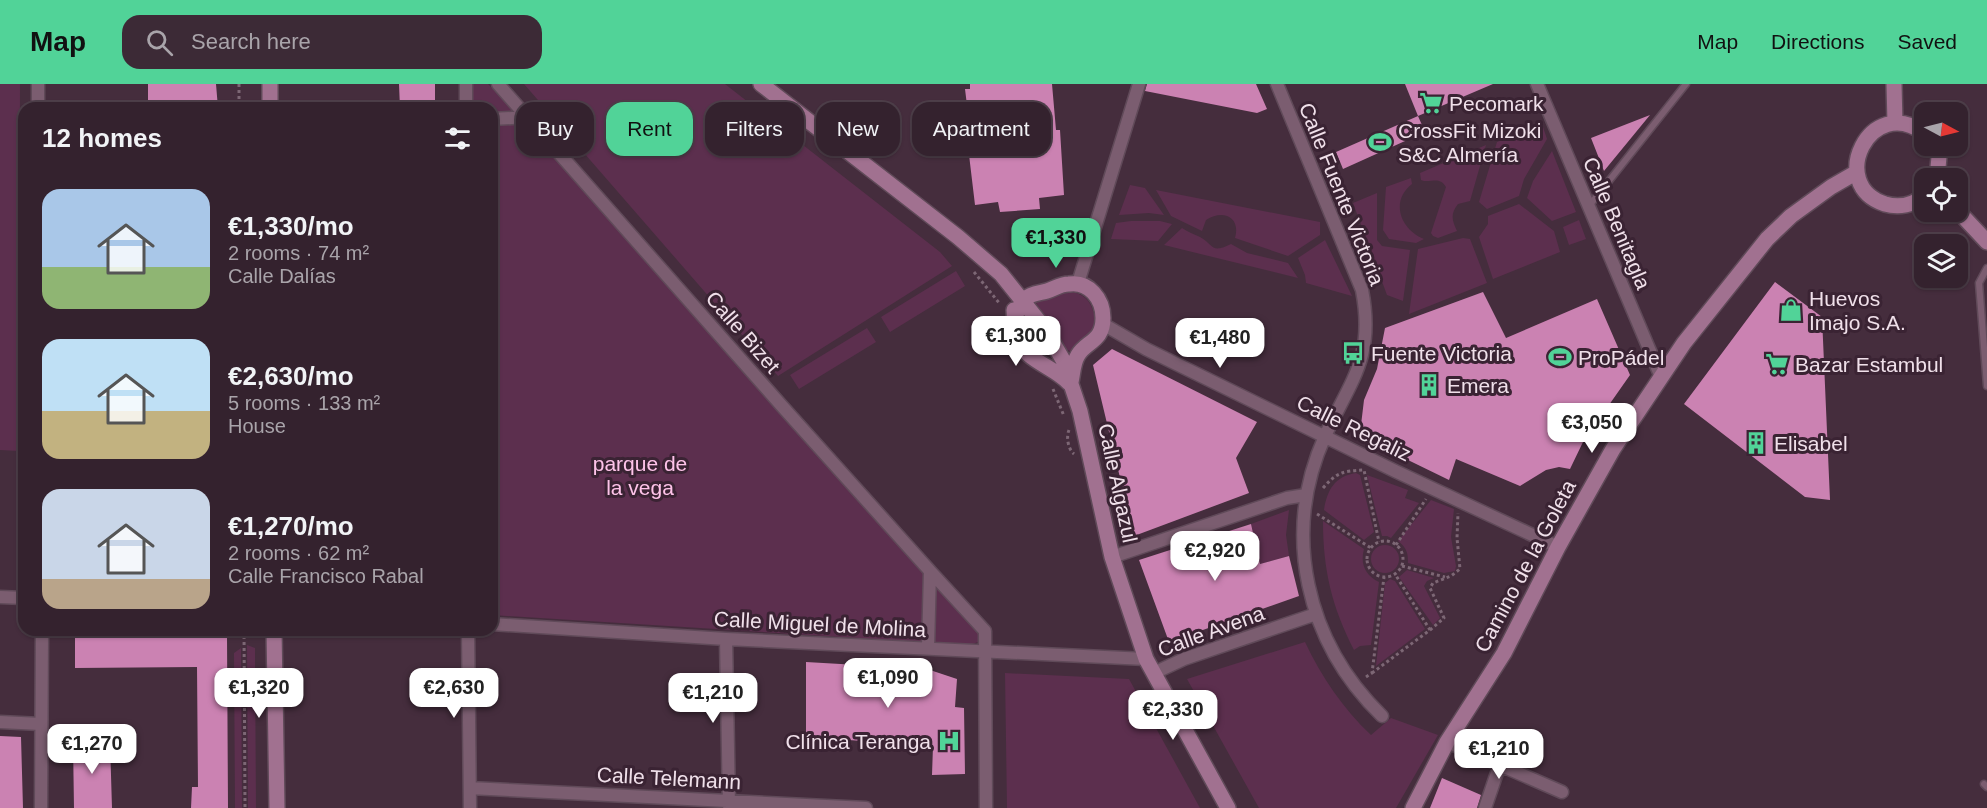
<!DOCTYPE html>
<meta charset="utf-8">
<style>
:root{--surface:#34222e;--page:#3c2a36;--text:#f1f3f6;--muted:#a9a4aa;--line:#4e3f4a;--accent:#51d398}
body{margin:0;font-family:Helvetica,sans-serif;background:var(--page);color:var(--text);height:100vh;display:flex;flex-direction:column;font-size:22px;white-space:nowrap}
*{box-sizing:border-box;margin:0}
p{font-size:20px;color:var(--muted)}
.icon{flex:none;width:33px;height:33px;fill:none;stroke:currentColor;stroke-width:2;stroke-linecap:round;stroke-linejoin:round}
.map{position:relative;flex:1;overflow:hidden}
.side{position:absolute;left:18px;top:18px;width:480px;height:534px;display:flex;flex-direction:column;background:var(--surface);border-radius:18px;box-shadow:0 2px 4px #0004,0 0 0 2px var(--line)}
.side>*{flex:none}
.banner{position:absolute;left:516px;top:18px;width:570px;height:54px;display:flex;gap:12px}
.needle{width:39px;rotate:97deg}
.fabs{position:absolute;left:1914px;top:18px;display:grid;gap:12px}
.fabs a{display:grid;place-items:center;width:54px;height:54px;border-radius:12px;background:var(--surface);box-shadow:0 2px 4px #0004,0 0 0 2px var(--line);font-size:30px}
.price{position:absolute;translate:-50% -51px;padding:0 14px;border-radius:12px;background:#fff;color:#222;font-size:20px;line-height:39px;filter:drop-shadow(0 2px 3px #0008)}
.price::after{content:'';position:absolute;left:50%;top:36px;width:18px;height:14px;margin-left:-9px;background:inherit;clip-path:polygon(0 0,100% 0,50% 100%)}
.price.on{background:var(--accent);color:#111}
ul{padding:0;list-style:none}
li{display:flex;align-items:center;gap:18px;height:150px;padding:0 24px}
li span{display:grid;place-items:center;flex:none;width:168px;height:120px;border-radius:18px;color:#555}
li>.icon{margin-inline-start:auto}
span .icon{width:72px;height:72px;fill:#fffc;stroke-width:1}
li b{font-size:26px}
h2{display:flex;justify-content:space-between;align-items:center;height:72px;padding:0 24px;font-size:26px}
.pill{padding:0 21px;border-radius:18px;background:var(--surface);box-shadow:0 2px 4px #0004,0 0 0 2px var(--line);font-size:21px;line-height:54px}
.pill.on{background:var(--accent);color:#111}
header{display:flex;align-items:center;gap:36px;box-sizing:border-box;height:84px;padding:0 30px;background:var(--accent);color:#111}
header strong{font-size:28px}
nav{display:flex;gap:33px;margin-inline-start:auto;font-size:21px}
.search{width:420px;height:54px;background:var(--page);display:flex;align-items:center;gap:15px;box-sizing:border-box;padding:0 21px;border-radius:18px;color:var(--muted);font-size:22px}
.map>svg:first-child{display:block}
</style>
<header>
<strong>Map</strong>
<div class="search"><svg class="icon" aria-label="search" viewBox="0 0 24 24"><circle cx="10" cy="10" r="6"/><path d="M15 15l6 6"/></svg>Search here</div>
<nav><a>Map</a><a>Directions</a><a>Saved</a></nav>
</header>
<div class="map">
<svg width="1987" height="724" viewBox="0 0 1987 724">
<rect width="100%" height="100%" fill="#452d3d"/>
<path fill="#5c2f4e" d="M0 0H20L19 367 0 366Z
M472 0H488L513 26 981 550 978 558 970 561 492 531V24H472Z
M524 0H725L940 168 952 182 778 292Z
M1542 40 1547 55 1524 95 1519 112 1487 125 1479 118 1497 58Z
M1486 61 1470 117 1458 120C1450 130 1452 136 1457 147L1438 154 1433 152 1431 149 1446 103C1439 91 1430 100 1421 96L1420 89Z
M1552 67 1576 128 1552 137 1527 114 1533 97Z
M1411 94 1412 100C1390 117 1400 145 1424 155L1416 159 1389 155 1383 146 1386 103Z
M1130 101 1145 104 1164 131 1149 129 1119 131Z
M1156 106 1320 138V151L1288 172 1235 154C1241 133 1223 125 1206 136L1202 147 1171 132Z
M1377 109V156L1382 162 1410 166 1403 217 1387 211 1353 119Z
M1519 120 1554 147 1560 168 1493 195 1479 153 1488 140V132Z
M1579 136 1586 155 1569 161 1563 143Z
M1131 137H1160L1172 140 1158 157 1111 155 1116 139Z
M1182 144C1188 148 1194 150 1200 153 1214 161 1211 170 1231 160L1247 169 1288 179 1298 194 1164 161Z
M1463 154 1470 155 1487 199 1409 230 1418 165Z
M1325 156 1352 212 1306 199 1305 191 1298 174Z
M956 187 965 202 890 248 881 233Z
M1063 207C1080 208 1090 213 1094 230 1096 234 1096 240 1094 244 1092 249 1074 263 1070 267L1065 265 1053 243 1036 219 1039 214 1045 216Z
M1023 230 1047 268 1046 271C1026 269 1022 250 1020 233Z
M867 244 876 258 799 305 790 291Z
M1356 389 1360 391 1374 448 1364 456 1324 426C1327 406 1335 392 1356 389Z
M1367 391 1408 406 1405 414 1419 419 1391 454 1387 452H1382Z
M1431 416 1454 425 1451 453 1456 482 1455 487 1444 489 1408 479C1408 469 1407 464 1398 457Z
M1289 426 1286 451 1289 472 1260 480 1251 440Z
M1323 437 1364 465C1360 480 1365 491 1379 498L1371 561 1360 562 1354 566C1332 523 1323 486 1323 437Z
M1371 475a14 14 0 1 1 28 0a14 14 0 1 1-28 0Z
M1407 486 1434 494 1427 497 1424 502 1440 534 1433 541 1399 493Z
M1390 495 1395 497 1425 545 1376 582 1385 499Z
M1305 558C1321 592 1343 625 1371 651L1391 634 1438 651 1396 724H1259L1187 595Z
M247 561 255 564V568L256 724H248Z
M241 564 242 724H235L234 572V569Z
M1005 589 1129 595 1200 724H1007Z"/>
<path fill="#cb82b2" d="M148 0H216L218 24H168L167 17H148Z
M399 0H435V24H400Z
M970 0H1052L1056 46H1060L1064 111 1039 114 1040 125 1000 128 998 118 975 121 967 54H971L965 5H970Z
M1147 0H1256L1267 25 1257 29 1145 7Z
M1405 0H1493L1418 32Z
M1650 31 1604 87 1591 54Z
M1418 32 1425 48 1343 85 1336 68Z
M1775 198 1822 233 1830 416 1805 413 1684 320Z
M1483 208 1506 254 1597 215 1630 291 1583 358 1570 385 1559 383 1546 386 1520 402 1456 375 1449 396 1373 359 1361 341 1364 316 1377 285 1385 244Z
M1112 265 1257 338 1236 374 1249 409 1134 452 1093 281Z
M1251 440 1260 480 1289 472 1299 512 1169 558 1139 476Z
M227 551 228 724H191L192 703H198L197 583 75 584V552Z
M806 578 927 585 957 595 955 623 964 624 965 690 932 691 933 662 806 653Z
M0 652 21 653 23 724H0Z
M110 658 112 724H74L73 659Z
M1442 694 1481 711 1477 724H1430Z"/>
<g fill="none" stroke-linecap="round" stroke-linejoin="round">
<g stroke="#604a59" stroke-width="9">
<path id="lane" d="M1589 122 1686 0
M1987 184 1979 199 1987 302
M1984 700 1987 703"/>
</g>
<g stroke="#604a59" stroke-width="15">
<path id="street" d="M38 0V24
M466 0V24
M498 0 781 321 930 487 928 564
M1277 0 1362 206C1375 273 1351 296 1325 352 1281 450 1306 558 1382 632
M1537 0 1661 293
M492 35 529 33
M1078 199 1139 0
M1103 240 1146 265 1395 387 1558 463
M1112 473 1287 414 1306 411
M930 487 985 547 986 724
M0 513 24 514
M492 540 726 555 1146 575
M468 546 470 724
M726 555 729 722
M1154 589 1184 575 1316 530
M0 638 41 640
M1447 658 1562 708
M470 704 866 724
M41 724 42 546
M1485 724 1500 680"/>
</g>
<g stroke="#604a59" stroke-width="18">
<path id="secondary" d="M270 0V24
M761 0 958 153 1001 190 1045 245 1063 276 1080 327 1112 473 1146 575 1228 724
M1894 0 1895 39
M1924 49C1870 9 1826 101 1885 120 1899 124 1913 121 1924 112
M1934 62 1939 73 1937 94
M1958 127 1987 158
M1014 226C1015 235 1013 245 1017 254 1025 277 1053 282 1069 299
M1014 235C1017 229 1020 220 1025 215 1031 209 1040 209 1047 207 1054 205 1060 200 1069 200 1089 197 1103 215 1103 234 1103 258 1086 257 1078 271 1073 279 1073 289 1071 298
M274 546 277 724
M1413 724 1447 658 1504 569 1558 463 1613 365 1684 259 1767 155 1791 132 1831 103 1857 88"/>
</g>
<path stroke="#7d6775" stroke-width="3" stroke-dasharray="3 3" stroke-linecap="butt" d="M239 0V24
M974 188 1000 220
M1053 305 1064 332
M1069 346C1066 353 1068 365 1074 370
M1323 404C1337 388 1343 387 1364 386L1379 458
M1317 430 1371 464
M1367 475a18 18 0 1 1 36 0a18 18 0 1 1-36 0Z
M1396 461 1426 415
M1402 482 1445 493
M244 546 245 724
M1430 546 1444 534 1430 504 1433 499 1451 492 1460 485 1457 454 1458 429
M1372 589 1430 546 1395 490
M1366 593 1372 589 1384 493"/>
<use href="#lane" stroke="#7b5d70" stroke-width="6"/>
<use href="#street" stroke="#7b5d70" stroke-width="12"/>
<use href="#secondary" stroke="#a17190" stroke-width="15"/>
</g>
<defs>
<g id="supermarket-bare" transform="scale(1.8)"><path d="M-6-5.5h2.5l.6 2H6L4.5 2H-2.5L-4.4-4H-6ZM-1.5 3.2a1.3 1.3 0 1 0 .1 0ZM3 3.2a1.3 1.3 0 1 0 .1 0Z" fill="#51d398" stroke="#3a2333" stroke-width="2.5" paint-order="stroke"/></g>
<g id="stadium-bare" transform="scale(1.8)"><path d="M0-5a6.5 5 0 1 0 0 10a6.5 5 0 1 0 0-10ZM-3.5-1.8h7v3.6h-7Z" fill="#51d398" stroke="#3a2333" stroke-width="2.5" paint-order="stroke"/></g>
<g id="shop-bare" transform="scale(1.8)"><path d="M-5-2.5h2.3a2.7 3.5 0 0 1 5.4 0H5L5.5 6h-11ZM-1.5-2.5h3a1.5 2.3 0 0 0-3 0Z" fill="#51d398" stroke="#3a2333" stroke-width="2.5" paint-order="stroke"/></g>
<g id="bus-bare" transform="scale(1.8)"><path d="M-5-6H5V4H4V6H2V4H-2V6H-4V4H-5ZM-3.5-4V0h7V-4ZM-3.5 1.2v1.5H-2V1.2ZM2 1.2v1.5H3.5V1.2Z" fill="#51d398" stroke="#3a2333" stroke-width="2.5" paint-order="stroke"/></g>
<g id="building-bare" transform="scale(1.8)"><path d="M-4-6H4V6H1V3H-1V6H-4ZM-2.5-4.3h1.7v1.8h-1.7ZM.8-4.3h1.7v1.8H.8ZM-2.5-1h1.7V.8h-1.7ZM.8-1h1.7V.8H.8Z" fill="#51d398" stroke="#3a2333" stroke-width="2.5" paint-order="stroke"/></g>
<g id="hospital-bare" transform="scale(1.8)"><path d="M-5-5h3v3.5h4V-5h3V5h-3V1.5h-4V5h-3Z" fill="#51d398" stroke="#3a2333" stroke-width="2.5" paint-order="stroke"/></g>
</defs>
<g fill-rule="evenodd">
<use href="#supermarket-bare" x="1431" y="19"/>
<use href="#stadium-bare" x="1380" y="58"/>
<use href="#shop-bare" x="1791" y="226"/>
<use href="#bus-bare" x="1353" y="269"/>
<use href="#stadium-bare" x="1560" y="273"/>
<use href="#supermarket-bare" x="1777" y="280"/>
<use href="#building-bare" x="1429" y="301"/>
<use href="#building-bare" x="1756" y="359"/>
<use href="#hospital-bare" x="949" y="657"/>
</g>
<g text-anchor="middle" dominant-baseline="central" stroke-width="6" stroke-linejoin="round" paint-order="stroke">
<g font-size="21" fill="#f0e0ea" stroke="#3a2333" text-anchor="start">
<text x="1449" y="19">Pecomark</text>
<text x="1398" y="46">CrossFit Mizoki<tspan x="1398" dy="24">S&amp;C Almería</tspan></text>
<text x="1809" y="214">Huevos<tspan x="1809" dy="24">Imajo S.A.</tspan></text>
<text x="1371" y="269">Fuente Victoria</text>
<text x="1578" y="273">ProPádel</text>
<text x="1795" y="280">Bazar Estambul</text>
<text x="1447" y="301">Emera</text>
<text x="1774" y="359">Elisabel</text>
<text x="931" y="657" text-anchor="end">Clínica Teranga</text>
</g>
<g font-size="21" fill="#f0e0ea" stroke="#3a2333">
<text transform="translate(1342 110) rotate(68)">Calle Fuente Victoria</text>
<text transform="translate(1617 139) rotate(67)">Calle Benitagla</text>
<text transform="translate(743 248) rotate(49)">Calle Bizet</text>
<text transform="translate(1354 344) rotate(26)">Calle Regaliz</text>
<text transform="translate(1118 399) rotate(78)">Calle Algazul</text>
<text transform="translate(1525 482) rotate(-62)">Camino de la Goleta</text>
<text transform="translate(820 540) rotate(3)">Calle Miguel de Molina</text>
<text transform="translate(1211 547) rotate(-20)">Calle Avena</text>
<text transform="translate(669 694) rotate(3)">Calle Telemann</text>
</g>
<g font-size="21" fill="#fec3e9" stroke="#3a2333">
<text x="640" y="379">parque de<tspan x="640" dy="24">la vega</tspan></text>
</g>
</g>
</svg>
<div class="fabs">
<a><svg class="needle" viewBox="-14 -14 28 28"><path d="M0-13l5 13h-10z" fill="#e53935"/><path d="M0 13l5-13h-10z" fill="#a9a4aa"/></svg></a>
<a><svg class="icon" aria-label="locate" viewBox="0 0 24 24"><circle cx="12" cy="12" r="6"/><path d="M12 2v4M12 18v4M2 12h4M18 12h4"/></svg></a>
<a><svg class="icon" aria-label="layers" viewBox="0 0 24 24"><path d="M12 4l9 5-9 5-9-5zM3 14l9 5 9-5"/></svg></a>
</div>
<b class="price on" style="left:1056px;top:185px">€1,330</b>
<b class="price" style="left:1016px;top:283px">€1,300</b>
<b class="price" style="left:1220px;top:285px">€1,480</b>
<b class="price" style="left:1592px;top:370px">€3,050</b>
<b class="price" style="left:1215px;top:498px">€2,920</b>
<b class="price" style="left:888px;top:625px">€1,090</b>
<b class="price" style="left:259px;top:635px">€1,320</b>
<b class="price" style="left:454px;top:635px">€2,630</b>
<b class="price" style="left:713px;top:640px">€1,210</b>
<b class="price" style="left:1173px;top:657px">€2,330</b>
<b class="price" style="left:92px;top:691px">€1,270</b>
<b class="price" style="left:1499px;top:696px">€1,210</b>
<div class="banner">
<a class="pill">Buy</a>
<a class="pill on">Rent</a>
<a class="pill">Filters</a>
<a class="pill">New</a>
<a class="pill">Apartment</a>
</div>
<section class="side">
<h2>12 homes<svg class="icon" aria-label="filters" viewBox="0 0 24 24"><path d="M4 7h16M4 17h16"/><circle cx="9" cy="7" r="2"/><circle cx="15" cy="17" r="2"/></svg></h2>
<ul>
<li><span style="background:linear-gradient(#a9c7e8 65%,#8fb573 0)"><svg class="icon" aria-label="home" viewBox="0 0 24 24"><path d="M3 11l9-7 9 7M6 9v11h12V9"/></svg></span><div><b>€1,330/mo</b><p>2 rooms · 74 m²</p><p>Calle Dalías</p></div></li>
<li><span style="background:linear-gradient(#bfe0f5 60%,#c2b280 0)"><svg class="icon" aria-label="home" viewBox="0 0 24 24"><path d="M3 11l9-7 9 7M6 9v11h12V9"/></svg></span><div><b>€2,630/mo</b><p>5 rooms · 133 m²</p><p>House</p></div></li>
<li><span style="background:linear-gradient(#c9d6e8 75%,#b9a48a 0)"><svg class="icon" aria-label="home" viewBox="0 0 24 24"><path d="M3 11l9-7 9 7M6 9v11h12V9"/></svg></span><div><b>€1,270/mo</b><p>2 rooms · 62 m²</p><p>Calle Francisco Rabal</p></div></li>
</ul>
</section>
</div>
